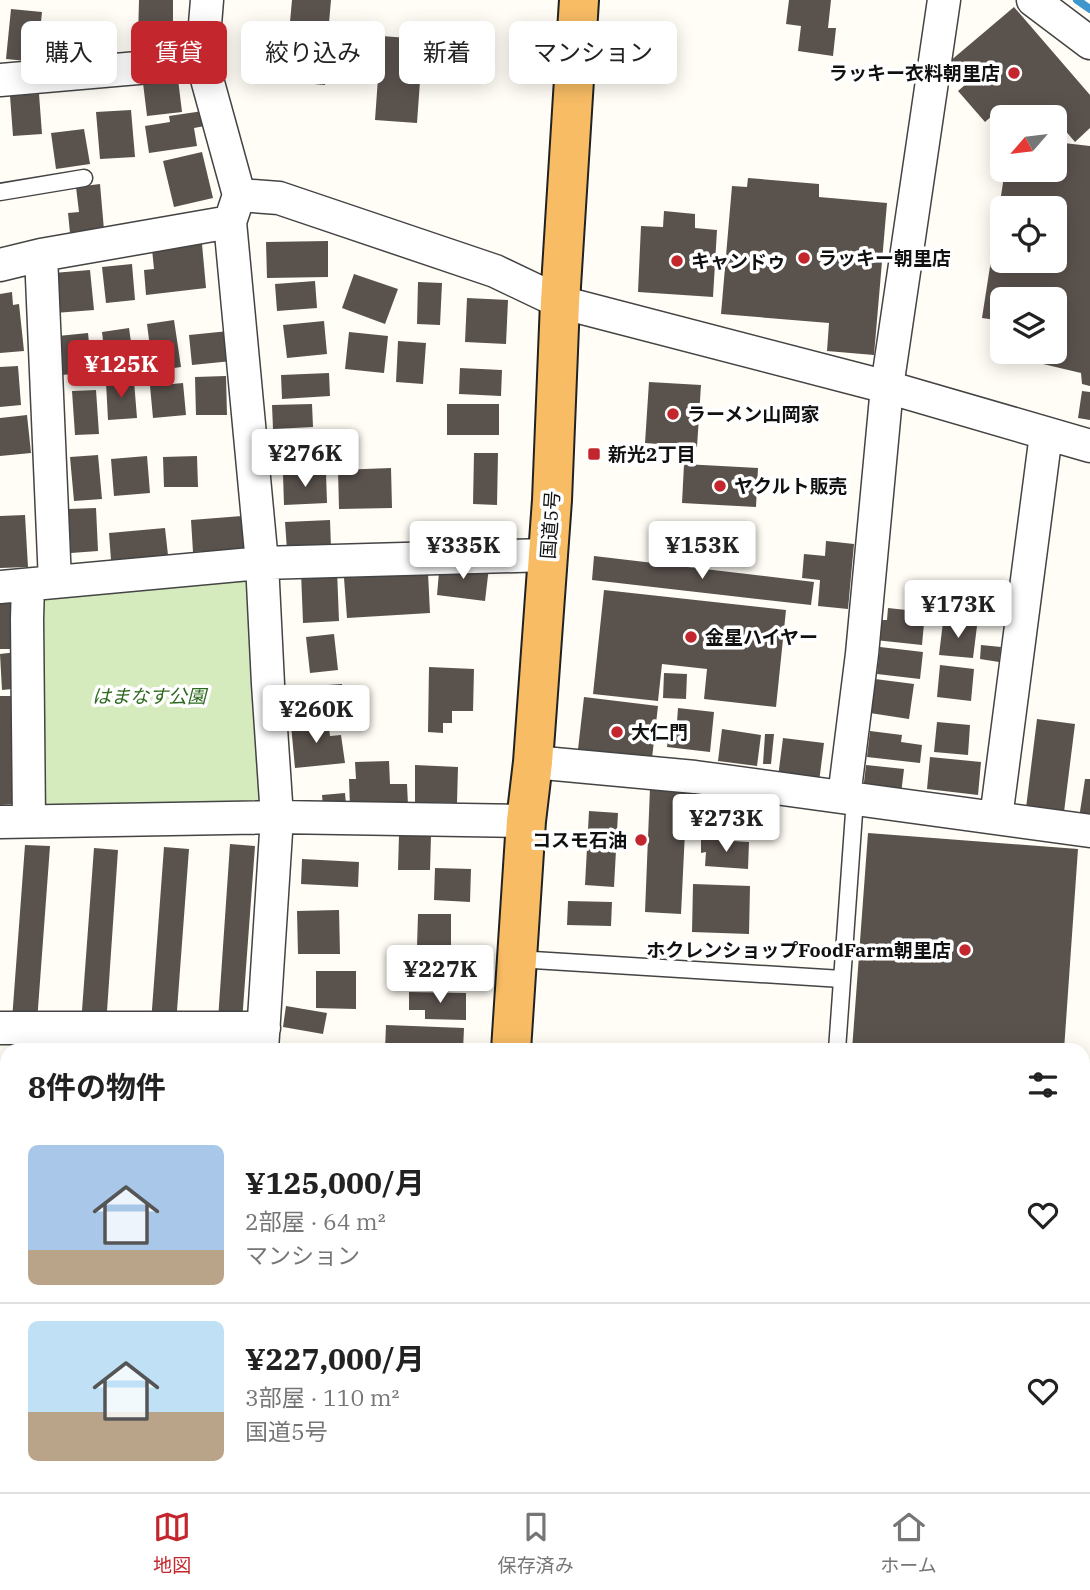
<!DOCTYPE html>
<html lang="ja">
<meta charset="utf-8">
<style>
:root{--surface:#fff;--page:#f2f2f2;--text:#222;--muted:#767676;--line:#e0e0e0;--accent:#c4262e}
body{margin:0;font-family:"IBM Plex Serif","Noto Sans JP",serif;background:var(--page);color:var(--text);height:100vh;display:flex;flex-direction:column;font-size:26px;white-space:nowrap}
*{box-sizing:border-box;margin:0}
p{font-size:23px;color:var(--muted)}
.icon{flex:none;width:38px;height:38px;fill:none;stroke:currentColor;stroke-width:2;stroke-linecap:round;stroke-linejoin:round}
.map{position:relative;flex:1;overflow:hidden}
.details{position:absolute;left:0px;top:1043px;width:1090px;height:450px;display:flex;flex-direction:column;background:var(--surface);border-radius:21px 21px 0 0;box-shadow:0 4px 18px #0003}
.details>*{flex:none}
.guide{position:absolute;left:21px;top:21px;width:700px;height:63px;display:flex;gap:14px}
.needle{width:46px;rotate:242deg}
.tools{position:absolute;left:990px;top:105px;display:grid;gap:14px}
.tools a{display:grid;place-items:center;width:77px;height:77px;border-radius:10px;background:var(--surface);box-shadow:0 4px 18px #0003;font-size:35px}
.price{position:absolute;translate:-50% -60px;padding:0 16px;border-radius:7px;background:#fff;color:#222;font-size:23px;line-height:46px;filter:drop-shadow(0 2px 4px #0008)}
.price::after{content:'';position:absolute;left:50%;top:42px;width:21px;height:16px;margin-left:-10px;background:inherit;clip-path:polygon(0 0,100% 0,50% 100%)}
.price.selected{background:var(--accent);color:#fff}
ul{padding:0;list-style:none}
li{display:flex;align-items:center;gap:21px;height:175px;padding:0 28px}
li+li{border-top:2px solid var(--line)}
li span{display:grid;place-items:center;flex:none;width:196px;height:140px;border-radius:10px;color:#555}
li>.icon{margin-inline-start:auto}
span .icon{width:84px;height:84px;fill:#fffc;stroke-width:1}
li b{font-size:30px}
h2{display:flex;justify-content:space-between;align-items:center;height:84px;padding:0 28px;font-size:30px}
.chip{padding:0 24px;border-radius:10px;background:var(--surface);box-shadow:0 4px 18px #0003;font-size:24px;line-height:63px}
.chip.selected{background:var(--accent);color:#fff}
.tabs{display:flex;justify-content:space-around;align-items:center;height:98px;border-top:2px solid var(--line);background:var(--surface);font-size:19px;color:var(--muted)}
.tabs a{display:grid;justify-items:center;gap:4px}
.tabs .selected{color:var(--accent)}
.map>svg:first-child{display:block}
</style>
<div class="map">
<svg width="1090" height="1492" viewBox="0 0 1090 1492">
<rect width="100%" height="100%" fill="#fffdf5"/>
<path fill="#d5ebbd" d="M254 572 271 809 37 811 33 594Z"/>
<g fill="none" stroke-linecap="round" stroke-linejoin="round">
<path stroke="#3f96cf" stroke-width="8" d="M1077 0 1090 9"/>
</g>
<path fill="#5a524d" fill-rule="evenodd" d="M139 0H173V39H138Z
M292 0H331L329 23H335L332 63H327L325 85 293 82 294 68 287 67 288 58 277 57 279 43 288 44Z
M789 0H831L828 28H836L833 56 798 51 801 26 786 24Z
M1014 7 1090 95V128L1075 142 1046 108 1036 117H1003V126L993 115 985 122 958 91 966 84 949 62Z
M11 9 42 12 37 62 6 59Z
M381 36 423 39 417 123 375 120Z
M178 79 182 112 147 116 143 83Z
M39 94 42 134 13 136 10 96Z
M131 110 135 157 100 159 96 112Z
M203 111 205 126 194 128 197 146 149 153 145 126 170 122 169 116Z
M84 129 90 164 56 169 51 133Z
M1055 142 1090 146V386L1082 384 1081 373 1043 364 1044 352H1055V299H1003V321L982 318 1005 170H1055ZM1003 208H1055V261H1003Z
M202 152 213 198 174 207 163 161Z
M748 178 819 184V197L887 203 874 355 827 351 829 323 721 314 732 186 747 187Z
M100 184 104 230 70 233 68 213 79 212 76 187Z
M664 211 695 214V228L717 230 713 297 638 292 641 226 663 227Z
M328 241V277L267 278 266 242Z
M202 244 206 288 146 295 144 270 154 269 152 249Z
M132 264 135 300 106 303 102 267Z
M90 270 94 310 55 313 53 273Z
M354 274 398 289 385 324 342 308Z
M315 281 317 308 277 311 275 284Z
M418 282 442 283 440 325 417 324Z
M12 292 13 305 19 304 24 351 0 353V294Z
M467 298 508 300 506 344 465 342Z
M174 320 181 367 153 371 147 324Z
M324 321 327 354 287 358 283 325Z
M129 328 134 363 106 366 102 332Z
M229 331 232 361 192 365 189 335Z
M349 332 388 336 384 373 345 369Z
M88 333 92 372 62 375 58 336Z
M398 341 426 343 423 384 396 382Z
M18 366 21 405 0 407V367Z
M460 368 502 370 501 396 459 394Z
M329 373 330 396 282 399 281 375Z
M226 376 227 415H196L195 377Z
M134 381 137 418 108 420 106 382Z
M649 382 701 385 697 447 645 443Z
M183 383 186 415 153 418 150 386Z
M96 390 99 434 75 435 72 391Z
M1082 391 1090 392V420L1078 418Z
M312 404 313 427 273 429 272 405Z
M447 404H499V435H447Z
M27 415 31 453 0 456V418Z
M311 436 312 461 277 463 276 438Z
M474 453H498L497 505 473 504Z
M98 455 102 499 74 501 70 457Z
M147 456 150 493 114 496 111 459Z
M197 456 198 487H164L163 457Z
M684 464 758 468 756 507 682 503Z
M391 468 392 508 339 509 338 470Z
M326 473 327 503 284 505 283 474Z
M96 508 98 551 71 553 68 509Z
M25 515 28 567 0 568V516Z
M242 516 245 549 193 552 191 520Z
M330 520 331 548 287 550 285 522Z
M165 528 168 555 111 560 109 533Z
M826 541 854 544 848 609 818 606 820 580 802 578 804 554 825 556Z
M594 556 814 582 811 605 592 580Z
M440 561 489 567 485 601 437 595Z
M337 570 339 621 303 623 301 572Z
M428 573 430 613 347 618 344 578Z
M604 590 786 610 776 707 704 699 707 669 662 664 658 701 593 694Z
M0 598H12L13 649H0Z
M888 608 925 612 922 645 875 640 877 627H882V620H887Z
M943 622 977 626 973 658 939 655Z
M334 634 338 670 310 673 306 637Z
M981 645 1001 647 999 662 980 659Z
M880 647 923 652 920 679 877 674Z
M17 652 22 688 2 690 0 654Z
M940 665 974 669 971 701 937 697Z
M429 667 474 669 473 711H452V723H443V733L428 732Z
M664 673 687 674 686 699 663 698Z
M875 679 914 684 909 719 870 713Z
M342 684 345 714 303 718 300 687Z
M0 696H11L16 804 0 805Z
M584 697 658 706 651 767 577 758Z
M678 708 714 712 710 752 667 747 670 721 677 722Z
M1037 719 1075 724 1064 812 1026 808Z
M328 721 330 736 341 735 345 763 295 768 291 725Z
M937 722 970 725 968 755 934 752Z
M722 729 761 735 757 766 718 761Z
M870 731 902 735 901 742 922 745 920 763 867 757Z
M765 734H774L771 764H763Z
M783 738 824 743 819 782 778 777Z
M930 757 981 762 978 795 927 789Z
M389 761 390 784H407L408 805 350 807 349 779H356L355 762Z
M415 765 458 767 457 803 415 802Z
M866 765 904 769 901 794 863 791Z
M1085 779H1090V820L1079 818Z
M650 788 687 790 681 914 645 912Z
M345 793 346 805 323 807 322 795Z
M704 799 718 800 717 810 748 812 746 837 714 834 715 824 702 823Z
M589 811 618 813 614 887 585 885Z
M868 833 1078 849 1064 1050H852Z
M399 835 431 836 430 870H398Z
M701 839 749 842 748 869 705 866 706 852 701 853Z
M230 844 255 846 242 1022 218 1020Z
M25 845 50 846 37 1022 12 1020Z
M164 847 189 849 176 1024 151 1023Z
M94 848 118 850 106 1026 81 1024Z
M302 859 359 862 358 887 301 884Z
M435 868 471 869 470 902 434 900Z
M693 884 750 886 749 934 692 932Z
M568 901 612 902 611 926 567 925Z
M339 910 340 954H298L297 911Z
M418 914H451V948L417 947Z
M415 954H468V985H416Z
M316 971H356V1009L316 1008Z
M409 992 466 993V1020L425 1019V1010H409Z
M286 1006 327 1013 323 1034 283 1027Z
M386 1025 464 1028 463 1050H385Z
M73 1047H130V1050H73Z
M0 1178H7V1214L0 1213Z
M0 1327H7V1374H0Z
M1083 1350H1090V1411H1083Z
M157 1486H220V1492H157Z
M318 1486H359V1492L317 1490Z"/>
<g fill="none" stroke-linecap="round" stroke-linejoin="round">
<g stroke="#444" stroke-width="19">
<path id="service" d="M0 192 84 178
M517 959 842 979
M837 1050 855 799"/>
</g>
<g stroke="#444" stroke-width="35">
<path id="minor" d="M207 0 202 61 239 195 230 222 262 563 268 684 277 817 262 1050
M1033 0 1090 43
M0 80 138 68 202 61
M239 195 279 198 495 271 560 302 887 387 1090 446
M41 255 55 582
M0 265 41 255 230 222
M28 585 27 619 29 821
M0 587 262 563 548 555
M533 762 695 777 1090 831
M844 797 862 654 887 387 944 0
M996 818 1046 434
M0 822 277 817 526 821
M0 1028H264
M0 1237H7
M0 1429 7 1430
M23 1492V1486
M236 1492V1486
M796 1492V1486"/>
</g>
<g stroke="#222" stroke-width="42">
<path id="primary" d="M1083 1455H1090"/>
</g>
<g stroke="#222" stroke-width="42">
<path id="trunk" d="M511 1050 526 821 533 762 552 500 560 302 579 0
M480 1492 481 1486"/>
</g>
<use href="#service" stroke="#fff" stroke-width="16"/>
<use href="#minor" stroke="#fff" stroke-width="32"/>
<use href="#primary" stroke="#f9d66b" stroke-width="38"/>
<use href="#trunk" stroke="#f7bc64" stroke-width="38"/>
</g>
<g fill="#c4262e" stroke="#fff" stroke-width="2.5">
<circle cx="1014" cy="73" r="7"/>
<circle cx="804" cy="258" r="7"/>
<circle cx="677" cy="261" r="7"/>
<circle cx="673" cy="414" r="7"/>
<rect x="587" y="447" width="14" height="14" rx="3.5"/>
<circle cx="720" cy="486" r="7"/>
<circle cx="691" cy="637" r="7"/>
<circle cx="617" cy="732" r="7"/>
<circle cx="641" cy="840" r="7"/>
<circle cx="965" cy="950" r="7"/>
</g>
<g text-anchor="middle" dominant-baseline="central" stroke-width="7" stroke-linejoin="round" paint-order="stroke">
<g font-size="19" font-weight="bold" fill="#111" stroke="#fff" text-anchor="start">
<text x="1000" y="73" text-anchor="end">ラッキー衣料朝里店</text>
<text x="818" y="258">ラッキー朝里店</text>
<text x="691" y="261">キャンドゥ</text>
<text x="687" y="414">ラーメン山岡家</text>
<text x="608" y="454">新光2丁目</text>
<text x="734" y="486">ヤクルト販売</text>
<text x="705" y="637">金星ハイヤー</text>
<text x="631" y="732">大仁門</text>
<text x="627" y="840" text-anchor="end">コスモ石油</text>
<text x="951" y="950" text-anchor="end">ホクレンショップFoodFarm朝里店</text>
</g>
<g font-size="19" fill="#111" stroke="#fff">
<text transform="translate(550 525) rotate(-86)">国道5号</text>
</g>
<g font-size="19" font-style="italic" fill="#2f6b1f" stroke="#fff">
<text x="149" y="696">はまなす公園</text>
</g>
</g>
</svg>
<div class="tools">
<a><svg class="needle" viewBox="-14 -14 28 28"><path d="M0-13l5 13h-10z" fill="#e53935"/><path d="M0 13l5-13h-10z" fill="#767676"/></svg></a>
<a><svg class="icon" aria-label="locate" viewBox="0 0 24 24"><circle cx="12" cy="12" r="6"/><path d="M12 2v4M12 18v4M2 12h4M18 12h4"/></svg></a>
<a><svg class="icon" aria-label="layers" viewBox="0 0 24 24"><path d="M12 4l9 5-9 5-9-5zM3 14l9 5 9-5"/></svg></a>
</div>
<b class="price selected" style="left:121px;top:400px">¥125K</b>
<b class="price" style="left:305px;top:489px">¥276K</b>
<b class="price" style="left:463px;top:581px">¥335K</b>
<b class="price" style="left:702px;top:581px">¥153K</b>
<b class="price" style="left:958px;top:640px">¥173K</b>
<b class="price" style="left:316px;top:745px">¥260K</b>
<b class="price" style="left:726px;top:854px">¥273K</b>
<b class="price" style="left:440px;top:1005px">¥227K</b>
<div class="guide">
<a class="chip">購入</a>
<a class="chip selected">賃貸</a>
<a class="chip">絞り込み</a>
<a class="chip">新着</a>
<a class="chip">マンション</a>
</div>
<section class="details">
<h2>8件の物件<svg class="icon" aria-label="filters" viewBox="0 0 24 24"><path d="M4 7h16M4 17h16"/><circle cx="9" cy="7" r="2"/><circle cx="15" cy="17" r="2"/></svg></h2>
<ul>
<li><span style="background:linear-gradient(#a9c7e8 75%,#b9a48a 0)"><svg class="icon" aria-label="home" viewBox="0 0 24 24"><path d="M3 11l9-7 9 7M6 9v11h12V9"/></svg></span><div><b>¥125,000/月</b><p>2部屋 · 64 m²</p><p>マンション</p></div><svg class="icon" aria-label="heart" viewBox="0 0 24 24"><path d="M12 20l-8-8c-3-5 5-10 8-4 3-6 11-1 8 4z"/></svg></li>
<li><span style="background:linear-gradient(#bfe0f5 65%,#b9a48a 0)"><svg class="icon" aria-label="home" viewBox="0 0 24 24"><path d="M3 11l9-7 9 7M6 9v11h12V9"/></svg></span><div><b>¥227,000/月</b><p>3部屋 · 110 m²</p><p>国道5号</p></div><svg class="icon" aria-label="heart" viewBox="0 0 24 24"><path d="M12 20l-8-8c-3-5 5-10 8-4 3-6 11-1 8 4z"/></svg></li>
</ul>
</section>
</div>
<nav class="tabs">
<a class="selected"><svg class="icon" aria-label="map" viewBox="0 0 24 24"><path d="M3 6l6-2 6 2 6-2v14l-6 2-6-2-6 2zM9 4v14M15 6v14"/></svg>地図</a>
<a><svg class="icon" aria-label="saved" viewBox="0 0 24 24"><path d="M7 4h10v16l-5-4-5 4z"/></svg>保存済み</a>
<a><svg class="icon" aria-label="home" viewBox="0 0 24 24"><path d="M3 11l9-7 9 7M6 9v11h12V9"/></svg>ホーム</a>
</nav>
